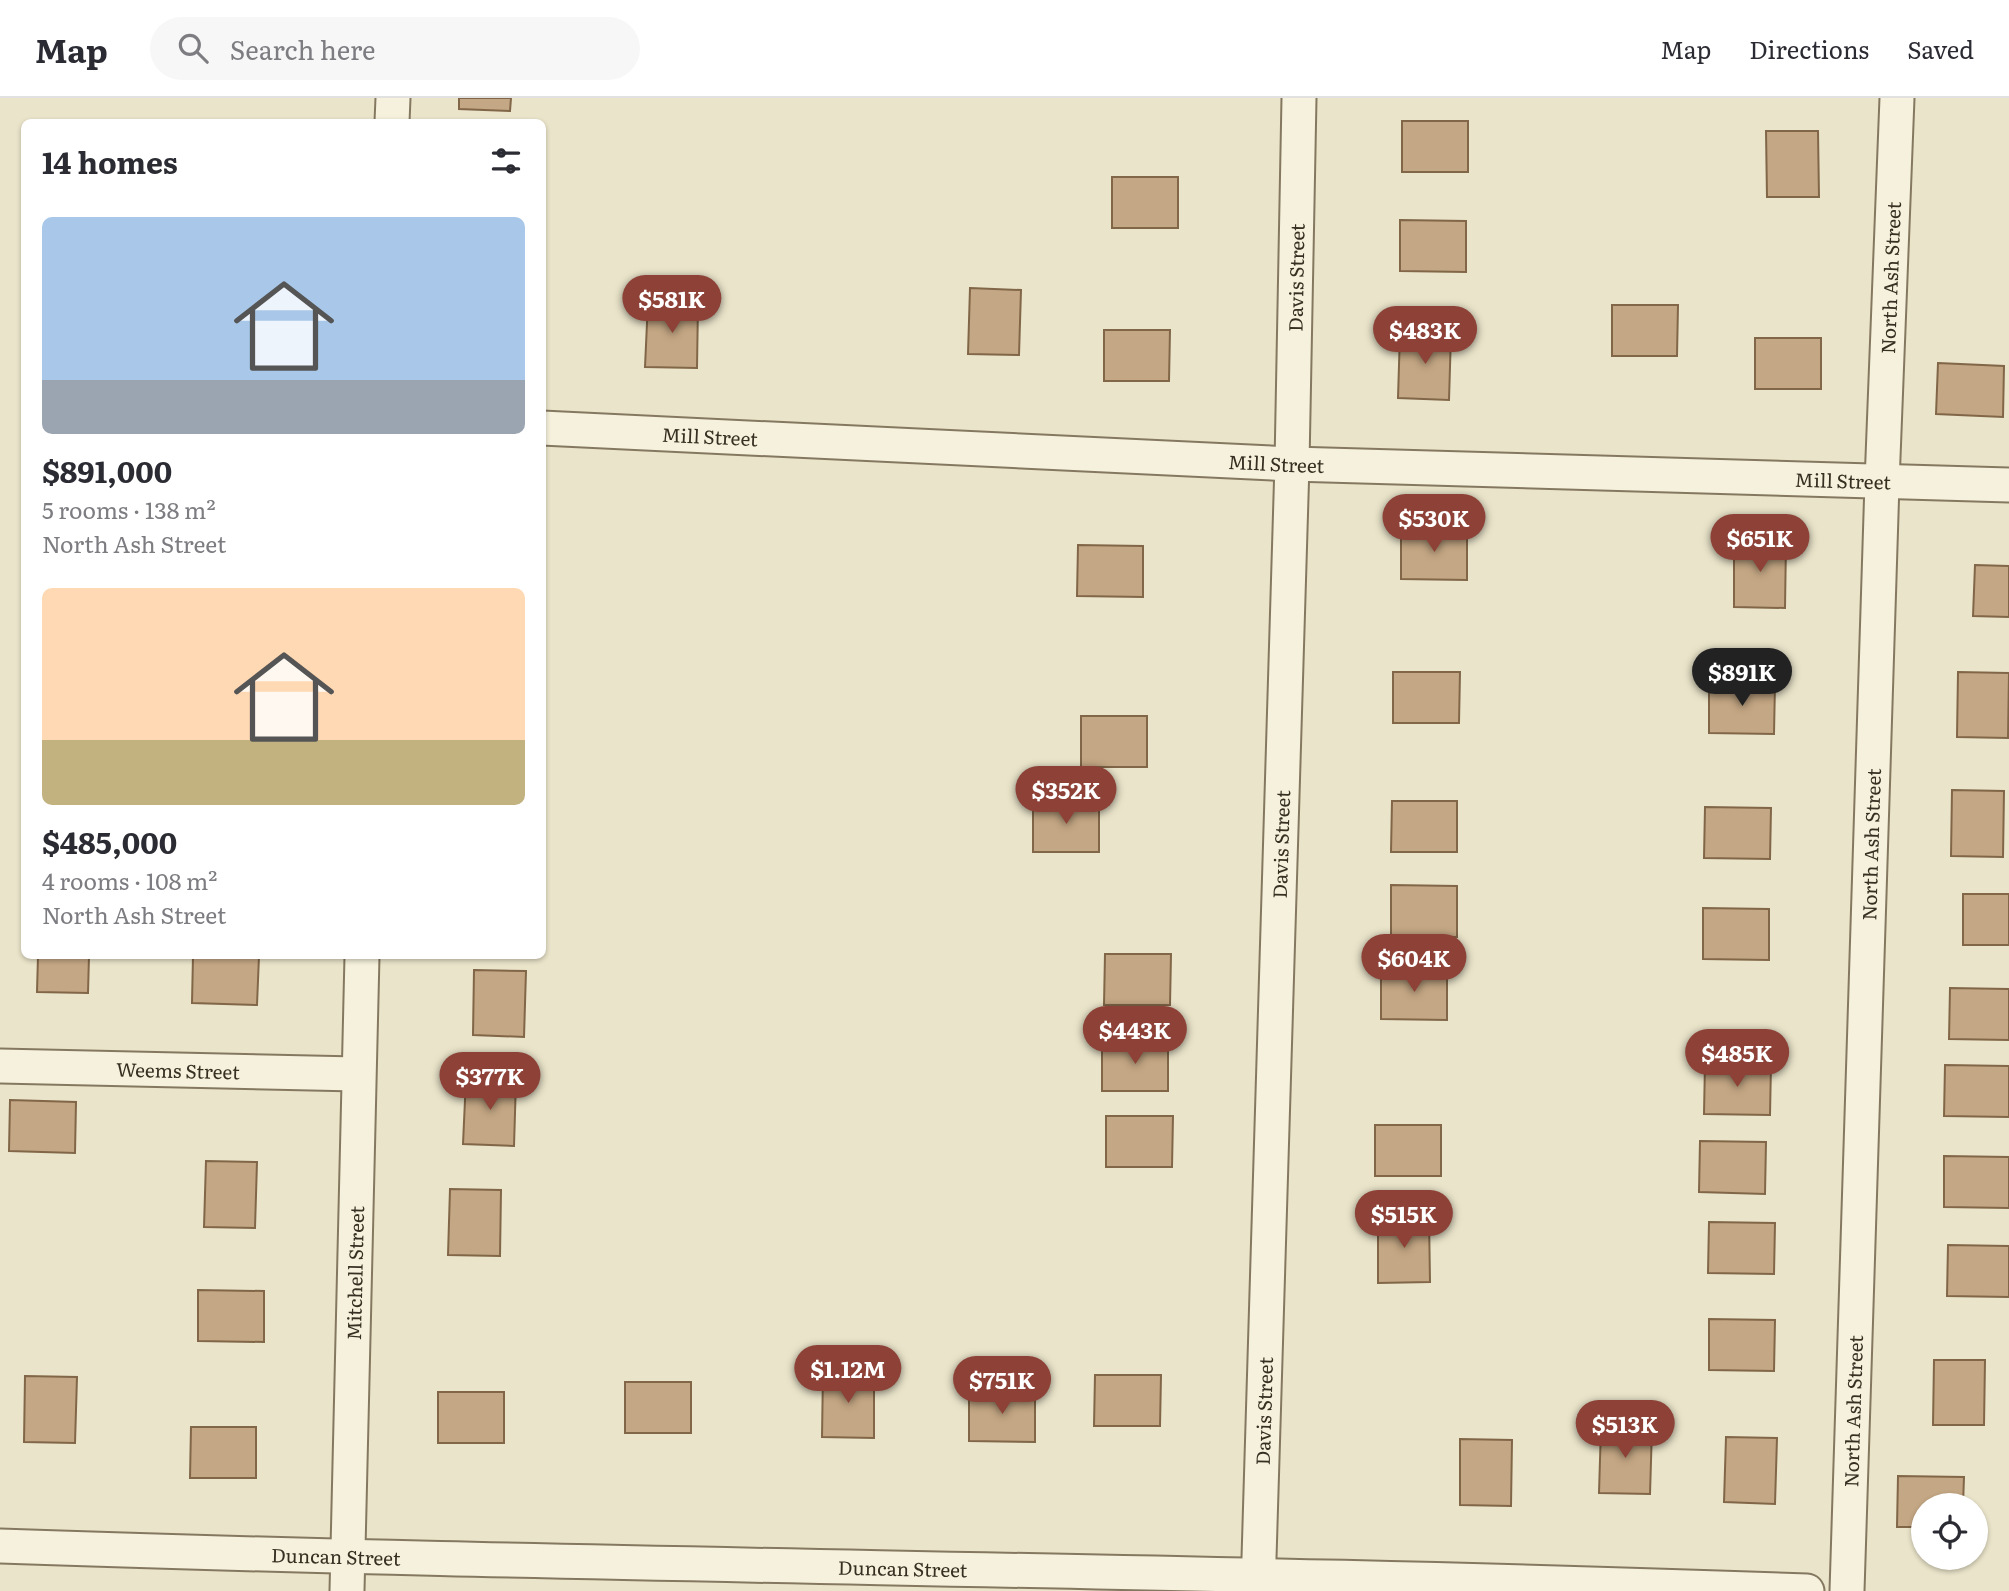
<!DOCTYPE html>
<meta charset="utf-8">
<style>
:root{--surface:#fff;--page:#f7f7f7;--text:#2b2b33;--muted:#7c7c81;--line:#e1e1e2;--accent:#8d4137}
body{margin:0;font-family:Literata,serif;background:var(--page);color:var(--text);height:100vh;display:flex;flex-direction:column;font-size:26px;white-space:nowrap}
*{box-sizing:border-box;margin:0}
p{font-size:23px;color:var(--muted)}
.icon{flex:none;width:38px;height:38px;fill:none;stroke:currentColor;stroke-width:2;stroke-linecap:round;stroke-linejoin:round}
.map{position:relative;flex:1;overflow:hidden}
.drawer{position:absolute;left:21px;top:21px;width:525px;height:840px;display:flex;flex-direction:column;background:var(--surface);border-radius:10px;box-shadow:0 2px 5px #0004}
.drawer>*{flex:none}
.buttons{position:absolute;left:1911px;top:1395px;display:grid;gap:14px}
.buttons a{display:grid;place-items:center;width:77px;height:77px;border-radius:50%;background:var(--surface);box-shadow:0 2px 5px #0004;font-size:35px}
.price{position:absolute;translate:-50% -60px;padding:0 16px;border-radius:24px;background:var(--accent);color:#fff;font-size:23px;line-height:46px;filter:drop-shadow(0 2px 4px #0008)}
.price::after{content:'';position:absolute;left:50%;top:42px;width:21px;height:16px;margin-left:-10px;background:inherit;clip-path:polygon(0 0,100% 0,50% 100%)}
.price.selected{background:#222;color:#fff}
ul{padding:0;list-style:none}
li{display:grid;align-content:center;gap:14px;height:371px;padding:0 21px}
li span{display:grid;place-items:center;height:217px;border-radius:10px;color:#555}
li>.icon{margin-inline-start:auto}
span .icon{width:126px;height:126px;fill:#fffc;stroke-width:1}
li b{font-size:30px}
h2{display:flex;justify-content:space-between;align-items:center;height:84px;padding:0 21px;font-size:30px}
header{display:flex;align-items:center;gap:42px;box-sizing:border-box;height:98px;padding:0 35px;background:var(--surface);border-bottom:2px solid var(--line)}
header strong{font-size:33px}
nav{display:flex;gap:38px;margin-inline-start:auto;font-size:24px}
.search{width:490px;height:63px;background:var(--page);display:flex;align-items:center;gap:18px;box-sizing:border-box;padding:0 24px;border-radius:38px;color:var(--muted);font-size:26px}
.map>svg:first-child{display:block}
</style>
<header>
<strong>Map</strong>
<div class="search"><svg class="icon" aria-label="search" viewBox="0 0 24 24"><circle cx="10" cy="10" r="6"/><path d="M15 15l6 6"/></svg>Search here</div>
<nav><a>Map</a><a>Directions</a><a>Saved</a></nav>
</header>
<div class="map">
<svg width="2009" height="1493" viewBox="0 0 2009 1493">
<rect width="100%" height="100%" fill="#eae4ca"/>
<path fill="#c4a784" stroke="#816648" stroke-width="2" d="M459 0H511L510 13 459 11Z
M1402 23H1468V74H1402Z
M1766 33H1818L1819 99H1767Z
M1112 79H1178V130H1112Z
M1400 122 1466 123V174L1400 173Z
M970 190 1021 192 1019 257 968 256Z
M648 203 698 205 697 270 645 269Z
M1612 207H1678L1677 258H1612Z
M1104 232H1170L1169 283H1104Z
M1400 235 1451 236 1449 302 1398 300Z
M1755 240H1821V291H1755Z
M1938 265 2004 268 2003 319 1936 316Z
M1401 430 1467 431V482L1401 481Z
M1734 443 1786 444 1785 510 1734 509Z
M1078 447 1143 448V499L1077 498Z
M1975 467 2009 468V519L1973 518Z
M1393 574H1460L1459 625H1393Z
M1958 574 2009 575 2008 640 1957 639Z
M1709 584 1775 585 1774 636 1709 635Z
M1081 618H1147V669H1081Z
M1952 692 2004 693 2003 759 1951 758Z
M1033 703H1099V754H1033Z
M1392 703H1457V754H1391Z
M1705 709 1771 710 1770 761 1704 760Z
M1391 787 1457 788V839L1391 838Z
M1963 796H2009V847H1963Z
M1703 810 1769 811V862L1703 861Z
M1105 856H1171L1170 907H1104Z
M38 858H89L88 895 37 894Z
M193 858H259L257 907 192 905Z
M1381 870 1447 871V922L1381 921Z
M474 872 526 873 524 939 473 937Z
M1950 890 2009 891V942L1949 941Z
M1102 942H1168V993H1102Z
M1705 965 1771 966 1770 1017 1704 1016Z
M1945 967 2009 968V1019L1944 1018Z
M466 980 516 982 514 1048 463 1046Z
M10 1002 76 1004 75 1055 9 1053Z
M1106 1018H1173L1172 1069H1106Z
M1375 1027H1441V1078H1375Z
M1700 1043 1766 1044 1765 1096 1699 1094Z
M1944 1058 2009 1059V1110L1944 1109Z
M206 1063 257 1064 255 1130 204 1129Z
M450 1091 501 1092 500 1158 448 1157Z
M1378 1119H1429L1430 1184 1378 1185Z
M1709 1124 1775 1125 1774 1176 1708 1175Z
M1948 1147 2009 1148V1199L1947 1198Z
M198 1192 264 1193V1244L198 1243Z
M1709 1221 1775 1222 1774 1273 1709 1272Z
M1934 1262H1985L1984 1327H1933Z
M823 1273 874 1274V1340L822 1339Z
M1095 1277H1161L1160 1328H1094Z
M25 1278 77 1279 75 1345 24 1344Z
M625 1284H691V1335H625Z
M969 1292 1035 1293V1344L969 1343Z
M438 1294H504V1345H438Z
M191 1329H256V1380H190Z
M1601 1329 1652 1330 1650 1396 1599 1395Z
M1726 1339 1777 1340 1775 1406 1724 1404Z
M1460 1341 1512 1342 1511 1408 1460 1407Z
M1898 1378 1964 1379 1963 1407H1923V1429H1897Z"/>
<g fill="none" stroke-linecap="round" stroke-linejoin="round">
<g stroke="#857860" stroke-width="37">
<g id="street">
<path d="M392 24 393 0"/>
<path id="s1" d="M542 330 1292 366 2009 387"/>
<path id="s2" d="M0 968 357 976"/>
<path id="s3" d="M0 1448C602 1469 1205 1471 1807 1493"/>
<path id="s4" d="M347 1493 362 858"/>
<path id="s5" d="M1258 1493 1292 366 1299 0"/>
<path id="s6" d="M1847 1493 1882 385 1897 0"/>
</g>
</g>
<use href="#street" stroke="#f5f1dc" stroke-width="33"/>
</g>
<g text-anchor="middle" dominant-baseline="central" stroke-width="5" stroke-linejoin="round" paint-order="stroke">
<g font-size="19" fill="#372f22" stroke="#f2eed8">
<text stroke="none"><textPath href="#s5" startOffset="1314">Davis Street</textPath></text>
<text stroke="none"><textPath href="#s6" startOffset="1314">North Ash Street</textPath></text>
<text stroke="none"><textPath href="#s1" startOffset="168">Mill Street</textPath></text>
<text stroke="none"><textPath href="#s1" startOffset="735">Mill Street</textPath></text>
<text stroke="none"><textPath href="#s1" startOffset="1302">Mill Street</textPath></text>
<text stroke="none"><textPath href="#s6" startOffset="747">North Ash Street</textPath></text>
<text stroke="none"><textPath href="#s5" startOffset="747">Davis Street</textPath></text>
<text stroke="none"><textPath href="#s2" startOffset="178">Weems Street</textPath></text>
<text stroke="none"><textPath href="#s4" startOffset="318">Mitchell Street</textPath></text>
<text stroke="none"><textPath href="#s5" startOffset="180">Davis Street</textPath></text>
<text stroke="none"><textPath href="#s6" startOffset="180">North Ash Street</textPath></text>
<text stroke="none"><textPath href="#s3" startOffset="336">Duncan Street</textPath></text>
<text stroke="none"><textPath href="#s3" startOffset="903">Duncan Street</textPath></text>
</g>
</g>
</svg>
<div class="buttons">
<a><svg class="icon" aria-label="locate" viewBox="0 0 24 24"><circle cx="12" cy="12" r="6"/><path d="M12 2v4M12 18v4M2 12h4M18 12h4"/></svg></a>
</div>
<b class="price" style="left:672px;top:237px">$581K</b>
<b class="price" style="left:1425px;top:268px">$483K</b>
<b class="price" style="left:1434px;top:456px">$530K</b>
<b class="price" style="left:1760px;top:476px">$651K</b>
<b class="price selected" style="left:1742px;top:610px">$891K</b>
<b class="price" style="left:1066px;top:728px">$352K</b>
<b class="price" style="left:1414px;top:896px">$604K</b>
<b class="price" style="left:1135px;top:968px">$443K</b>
<b class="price" style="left:1737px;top:991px">$485K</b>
<b class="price" style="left:490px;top:1014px">$377K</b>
<b class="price" style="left:1404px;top:1152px">$515K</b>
<b class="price" style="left:848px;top:1307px">$1.12M</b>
<b class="price" style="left:1002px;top:1318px">$751K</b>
<b class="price" style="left:1625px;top:1362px">$513K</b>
<section class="drawer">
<h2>14 homes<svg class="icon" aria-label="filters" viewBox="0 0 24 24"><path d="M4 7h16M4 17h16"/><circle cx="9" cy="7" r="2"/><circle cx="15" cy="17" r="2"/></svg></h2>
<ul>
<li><span style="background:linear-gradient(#a9c7e8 75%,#9aa5b1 0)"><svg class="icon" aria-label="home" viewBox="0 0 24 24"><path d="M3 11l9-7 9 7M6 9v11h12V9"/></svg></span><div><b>$891,000</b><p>5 rooms · 138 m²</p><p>North Ash Street</p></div></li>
<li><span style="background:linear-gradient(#ffd9b3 70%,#c2b280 0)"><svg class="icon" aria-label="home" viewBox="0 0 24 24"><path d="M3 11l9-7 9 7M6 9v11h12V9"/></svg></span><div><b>$485,000</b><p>4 rooms · 108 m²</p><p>North Ash Street</p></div></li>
</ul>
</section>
</div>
